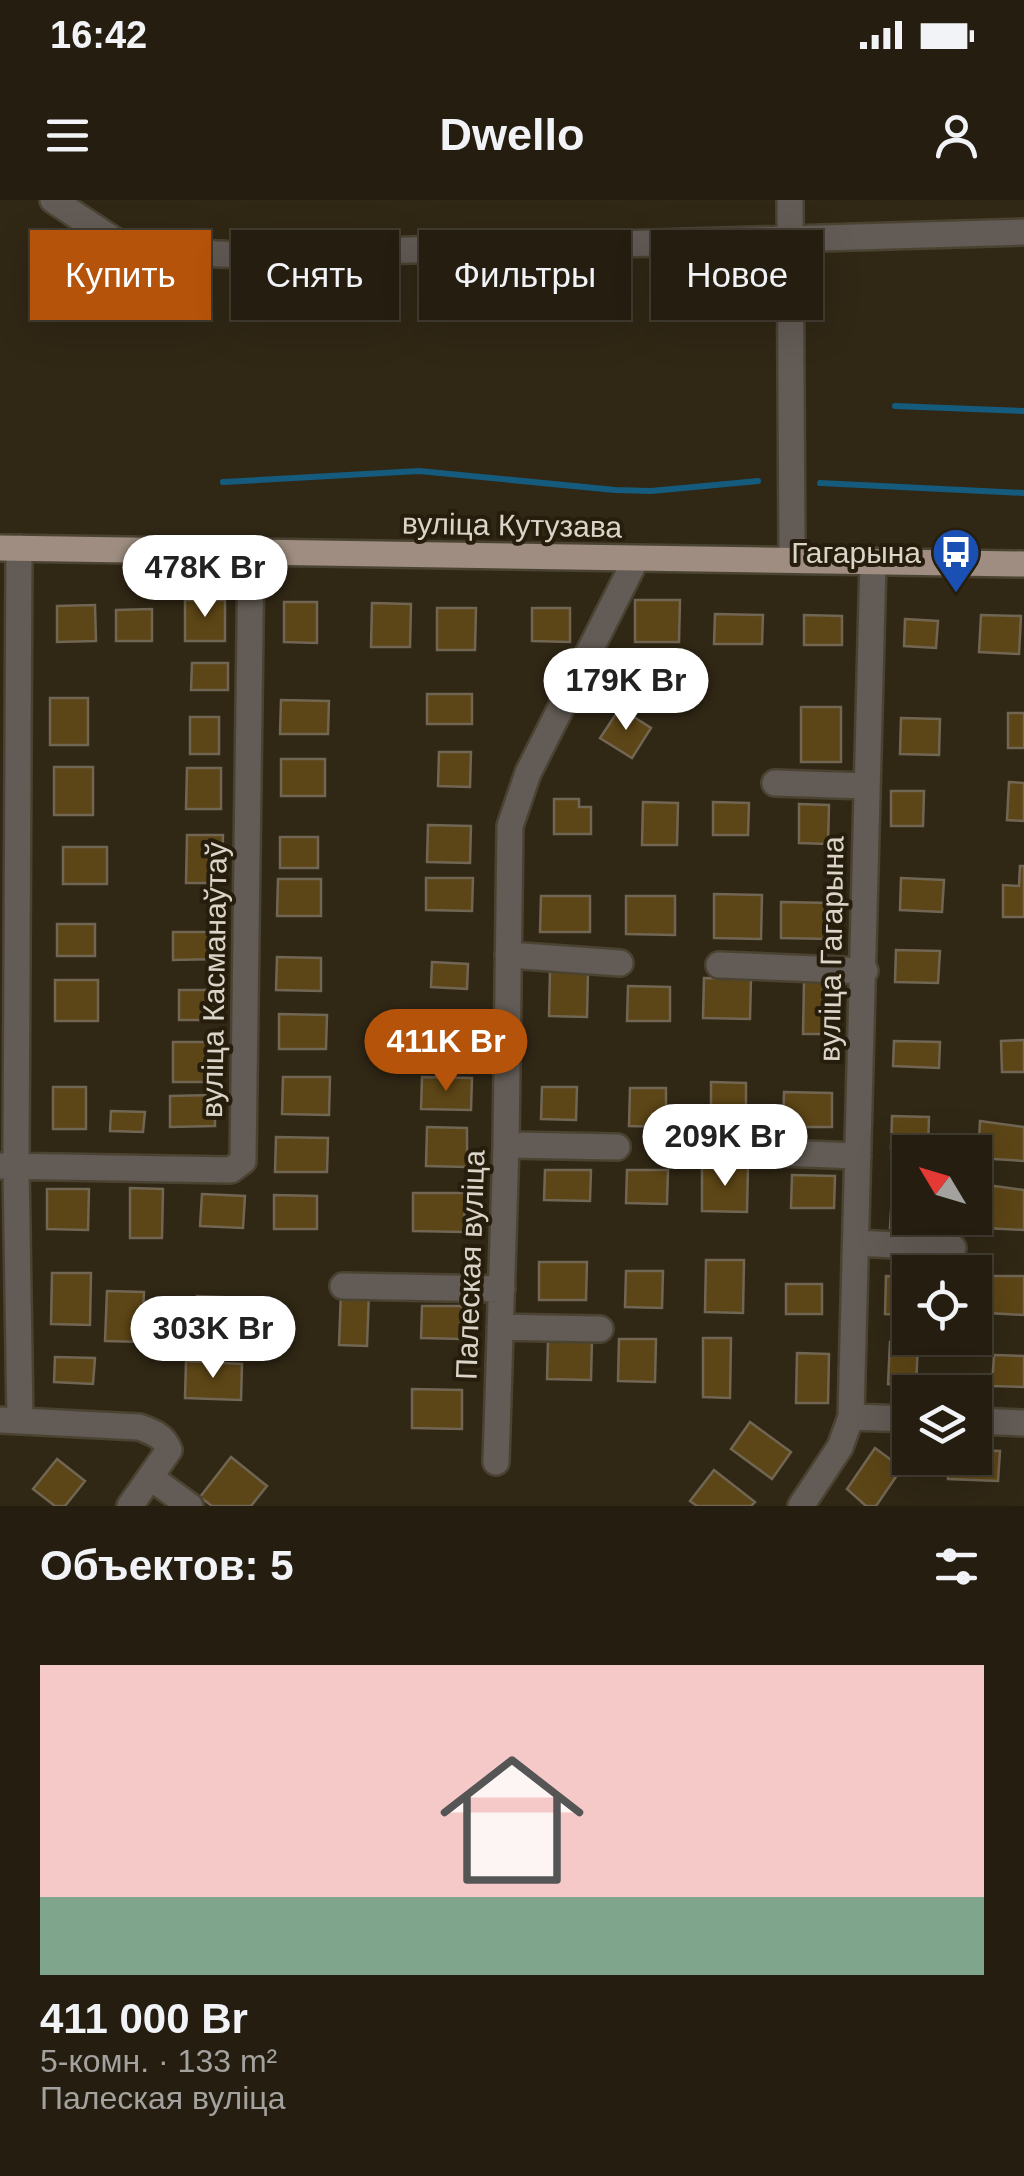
<!DOCTYPE html>
<html lang="ru">
<meta charset="utf-8">
<style>
:root{--surface:#241d10;--page:#2c2619;--text:#f1f3f6;--muted:#a3a29f;--line:#413b30;--accent:#b45309}
body{margin:0;font-family:Helvetica,sans-serif;background:var(--page);color:var(--text);height:100vh;display:flex;flex-direction:column;font-size:38px;white-space:nowrap}
*{box-sizing:border-box;margin:0}
p{font-size:32px;color:var(--muted)}
.icon{flex:none;width:55px;height:55px;fill:none;stroke:currentColor;stroke-width:2;stroke-linecap:round;stroke-linejoin:round}
.map{position:relative;height:1306px;overflow:hidden}
.details{display:flex;flex-direction:column;background:var(--surface);flex:1}
.details>*{flex:none}
.hud{position:absolute;left:30px;top:30px;width:965px;height:90px;display:flex;gap:20px}
.needle{width:65px;rotate:308deg}
.fabs{position:absolute;left:892px;top:935px;display:grid;gap:20px}
.fabs a{display:grid;place-items:center;width:100px;height:100px;border-radius:0px;background:var(--surface);box-shadow:0 10px 40px #0002,0 0 0 2px var(--line);font-size:50px}
.price{position:absolute;translate:-50% -85px;padding:0 22px;border-radius:35px;background:#fff;color:#222;font-size:32px;line-height:65px;filter:drop-shadow(0 2px 5px #0008)}
.price::after{content:'';position:absolute;left:50%;top:60px;width:30px;height:22px;margin-left:-15px;background:inherit;clip-path:polygon(0 0,100% 0,50% 100%)}
.price.active{background:var(--accent);color:#fff}
ul{padding:0;list-style:none}
li{display:grid;align-content:center;gap:20px;height:530px;padding:0 40px}
li+li{border-top:2px solid var(--line)}
li span{display:grid;place-items:center;height:310px;border-radius:0px;color:#555}
li>.icon{margin-inline-start:auto}
span .icon{width:180px;height:180px;fill:#fffc;stroke-width:1}
li b{font-size:42px}
h2{display:flex;justify-content:space-between;align-items:center;height:120px;padding:0 40px;font-size:42px}
.tag{padding:0 35px;border-radius:0px;background:var(--surface);box-shadow:0 10px 40px #0002,0 0 0 2px var(--line);font-size:35px;line-height:90px}
.tag.active{background:var(--accent);color:#fff}
.status{display:flex;justify-content:space-between;align-items:center;height:70px;padding:0 50px;background:var(--surface);direction:ltr}
.status svg{height:28px;fill:currentColor}
header{display:flex;justify-content:space-between;align-items:center;height:130px;padding:0 40px;background:var(--surface);font-size:45px;font-weight:700}
.map>svg:first-child{display:block}
</style>
<div class="status"><b>16:42</b><svg viewBox="0 0 49 12"><path d="M0 12V9h3v3zM5 12V6h3v6zM10 12V3h3v9zM15 12V0h3v12zM26 1h20v11H26zM47 4h2v5h-2z"/></svg></div>
<header><svg class="icon" aria-label="menu" viewBox="0 0 24 24"><path d="M4 6h16M4 12h16M4 18h16"/></svg>Dwello<svg class="icon" aria-label="person" viewBox="0 0 24 24"><circle cx="12" cy="8" r="4"/><path d="M4 21q1-7 8-7t8 7"/></svg></header>
<div class="map">
<svg width="1024" height="1306" viewBox="0 0 1024 1306">
<rect width="100%" height="100%" fill="#302715"/>
<g fill="none" stroke-linecap="round" stroke-linejoin="round">
<path stroke="#145b7e" stroke-width="6" d="M895 206 1024 211
M223 282 419 271 615 290 651 291 758 281
M820 283 1024 293"/>
</g>
<path fill="#5c4516" stroke="#716653" stroke-width="2.5" d="M185 400H225V441H185Z
M635 400H680L679 442H635Z
M284 402H317V443L284 442Z
M372 403 411 404 410 447H371Z
M95 405 96 441 57 442V406Z
M437 408H476L475 450H437Z
M532 408H570V442L532 441Z
M152 409V441H116V410Z
M715 414 763 415 762 444H714Z
M804 415 842 416V445H804Z
M981 415 1021 416 1019 454 979 452Z
M905 419 938 421 936 448 904 446Z
M192 463H228V490H191Z
M427 494H472V524H427Z
M50 498H88V545H50Z
M281 500 329 501 328 534H280Z
M801 507H841V562H801Z
M620 508 651 528 632 558 600 538Z
M1008 513H1024V548H1008Z
M190 517H219V554H190Z
M901 518 940 519 939 555 900 554Z
M439 552H471L470 587 438 586Z
M281 559H325V596H281Z
M54 567H93V615H54Z
M187 568H221V609H186Z
M1009 582 1024 583V621L1007 620Z
M891 591H924L923 626H891Z
M554 599H579V607H591V634H554Z
M643 602 678 603 677 645H642Z
M713 602 749 603 748 635H713Z
M799 604 829 605 828 644 799 643Z
M428 625 471 626 470 663 427 662Z
M187 635H223L222 683H186Z
M280 637H318V668H280Z
M63 647H107V684H63Z
M1020 666H1024V717H1003V685L1019 686Z
M426 678H473L472 711 426 710Z
M901 678 944 680 942 712 900 710Z
M278 679H321V716H277Z
M714 694 762 695 761 739 714 738Z
M541 696H590V732H540Z
M626 696H675V735L626 734Z
M781 702 831 703 830 739 781 738Z
M57 724H95V756H57Z
M173 732H218V759L173 760Z
M896 750 940 751 938 783 895 782Z
M277 757 321 758V791L276 790Z
M432 762 468 764 467 789 431 787Z
M550 771H588L587 817 549 816Z
M704 778 751 779 750 819 703 818Z
M55 780H98V821H55Z
M804 781 834 782 833 834H803Z
M628 786 670 787V821H627Z
M179 790H214L215 820H179Z
M446 811H469L468 843 433 842 434 818H446Z
M279 814 327 815 326 849H279Z
M1024 840V872H1002L1001 841Z
M894 841 940 842 939 868 893 866Z
M173 842H213V882H173Z
M283 877H330L329 915 282 914Z
M422 877 472 878 471 910 421 909Z
M711 882 746 883V914L711 913Z
M53 887H86V929H53Z
M542 887H577L576 920 541 919Z
M630 888H666V927L629 926Z
M784 892 832 893V927H783Z
M215 895V926L170 927V896Z
M111 911 145 912 143 932 110 931Z
M892 916 929 917 928 949 891 948Z
M980 921 1024 927V961L978 958Z
M427 927 467 928V967L426 966Z
M276 937 328 938 327 972H275Z
M702 966 748 967 747 1012 702 1011Z
M545 970H591L590 1001 544 1000Z
M627 970H668L667 1004 626 1003Z
M792 975 835 976 834 1008H791Z
M987 985 1024 990V1030L985 1028Z
M130 988 163 989 162 1038H130Z
M47 989H89L88 1030 47 1029Z
M413 993H465L464 1032 413 1031Z
M202 994 245 996 243 1028 200 1026Z
M892 994 910 995V1018H936V1030L890 1028Z
M274 995 317 996V1029H274Z
M706 1060H744L743 1113 705 1112Z
M539 1062H587L586 1100H539Z
M626 1071H663L662 1108 625 1107Z
M52 1073H91L90 1125 51 1124Z
M886 1076 910 1077V1115L885 1114Z
M990 1076H1024V1115L988 1113Z
M786 1084H822V1114H786Z
M107 1091 144 1092 142 1142 105 1141Z
M341 1091 369 1092 367 1146 339 1145Z
M197 1096 245 1098 244 1127 196 1125Z
M422 1106H462V1139L421 1138Z
M703 1138H731L730 1198 703 1197Z
M548 1139H592L591 1180 547 1179Z
M619 1139H656L655 1182 618 1181Z
M890 1142 918 1143 916 1185 888 1184Z
M797 1153 829 1154 828 1203H796Z
M994 1155 1024 1156V1187L992 1186Z
M55 1157 95 1158 93 1184 54 1182Z
M186 1161 242 1164 241 1200 185 1198Z
M412 1189 462 1190V1229L412 1228Z
M750 1222 791 1252 772 1279 731 1249Z
M875 1248 902 1268 876 1306H866L847 1289Z
M975 1250 1000 1251 998 1281 948 1279 949 1258H975Z
M231 1257 267 1286 251 1306H212L200 1297Z
M57 1259 85 1281 65 1306H55L33 1289Z
M714 1270 755 1302 751 1306H697L690 1301Z"/>
<g fill="none" stroke-linecap="round" stroke-linejoin="round">
<g stroke="#4b4332" stroke-width="30">
<path id="minor" d="M53 0 129 50 242 55 1024 32
M790 0 792 358
M19 348 16 966 20 1220
M775 583 867 586
M508 755 620 763
M719 765 865 771
M506 945 617 947
M756 952 858 956
M0 966 231 970 243 961 251 354
M856 1043 953 1048
M343 1086 502 1089
M500 1127 600 1129
M851 1217 910 1219
M0 1220 139 1227C153 1232 164 1236 169 1250L130 1306
M975 1221 1024 1223
M496 1262 506 945 510 626 528 573 636 359
M150 1277 190 1306
M801 1306 840 1247 851 1217 873 361"/>
</g>
<g stroke="#4b4332" stroke-width="30">
<path id="major" d="M0 348 1024 364"/>
</g>
<use href="#minor" stroke="#635b55" stroke-width="25"/>
<use href="#major" stroke="#9e8d80" stroke-width="25"/>
</g>
<defs>
<g id="bus-pin" transform="scale(2.5)"><path d="M0 17L-7.5 6A9.5 9.5 0 1 1 7.5 6Z" fill="#1a4fb4" stroke="#261d0c"/><path d="M-5-6H5V4H4V6H2V4H-2V6H-4V4H-5ZM-3.5-4V0h7V-4ZM-3.5 1.2v1.5H-2V1.2ZM2 1.2v1.5H3.5V1.2Z" fill="#fff"/></g>
</defs>
<g fill-rule="evenodd">
<use href="#bus-pin" x="956" y="352"/>
</g>
<g text-anchor="middle" dominant-baseline="central" stroke-width="8" stroke-linejoin="round" paint-order="stroke">
<g font-size="30" fill="#dad4c9" stroke="#261d0c">
<text transform="translate(512 325) rotate(1)">вуліца Кутузава</text>
<text transform="translate(831 749) rotate(-89)">вуліца Гагарына</text>
<text transform="translate(214 780) rotate(-89)">вуліца Касманаўтаў</text>
<text transform="translate(470 1065) rotate(-88)">Палеская вуліца</text>
</g>
<g font-size="30" fill="#dad4c9" stroke="#261d0c" text-anchor="end">
<text x="921" y="352">Гагарына</text>
</g>
</g>
</svg>
<div class="fabs">
<a><svg class="needle" viewBox="-14 -14 28 28"><path d="M0-13l5 13h-10z" fill="#e53935"/><path d="M0 13l5-13h-10z" fill="#a3a29f"/></svg></a>
<a><svg class="icon" aria-label="locate" viewBox="0 0 24 24"><circle cx="12" cy="12" r="6"/><path d="M12 2v4M12 18v4M2 12h4M18 12h4"/></svg></a>
<a><svg class="icon" aria-label="layers" viewBox="0 0 24 24"><path d="M12 4l9 5-9 5-9-5zM3 14l9 5 9-5"/></svg></a>
</div>
<b class="price" style="left:205px;top:420px">478K Br</b>
<b class="price" style="left:626px;top:533px">179K Br</b>
<b class="price active" style="left:446px;top:894px">411K Br</b>
<b class="price" style="left:725px;top:989px">209K Br</b>
<b class="price" style="left:213px;top:1181px">303K Br</b>
<div class="hud">
<a class="tag active">Купить</a>
<a class="tag">Снять</a>
<a class="tag">Фильтры</a>
<a class="tag">Новое</a>
</div>
</div>
<section class="details">
<h2>Объектов: 5<svg class="icon" aria-label="filters" viewBox="0 0 24 24"><path d="M4 7h16M4 17h16"/><circle cx="9" cy="7" r="2"/><circle cx="15" cy="17" r="2"/></svg></h2>
<ul>
<li><span style="background:linear-gradient(#f6c9c9 75%,#7fa58c 0)"><svg class="icon" aria-label="home" viewBox="0 0 24 24"><path d="M3 11l9-7 9 7M6 9v11h12V9"/></svg></span><div><b>411 000 Br</b><p>5-комн. · 133 m²</p><p>Палеская вуліца</p></div></li>
</ul>
</section>
